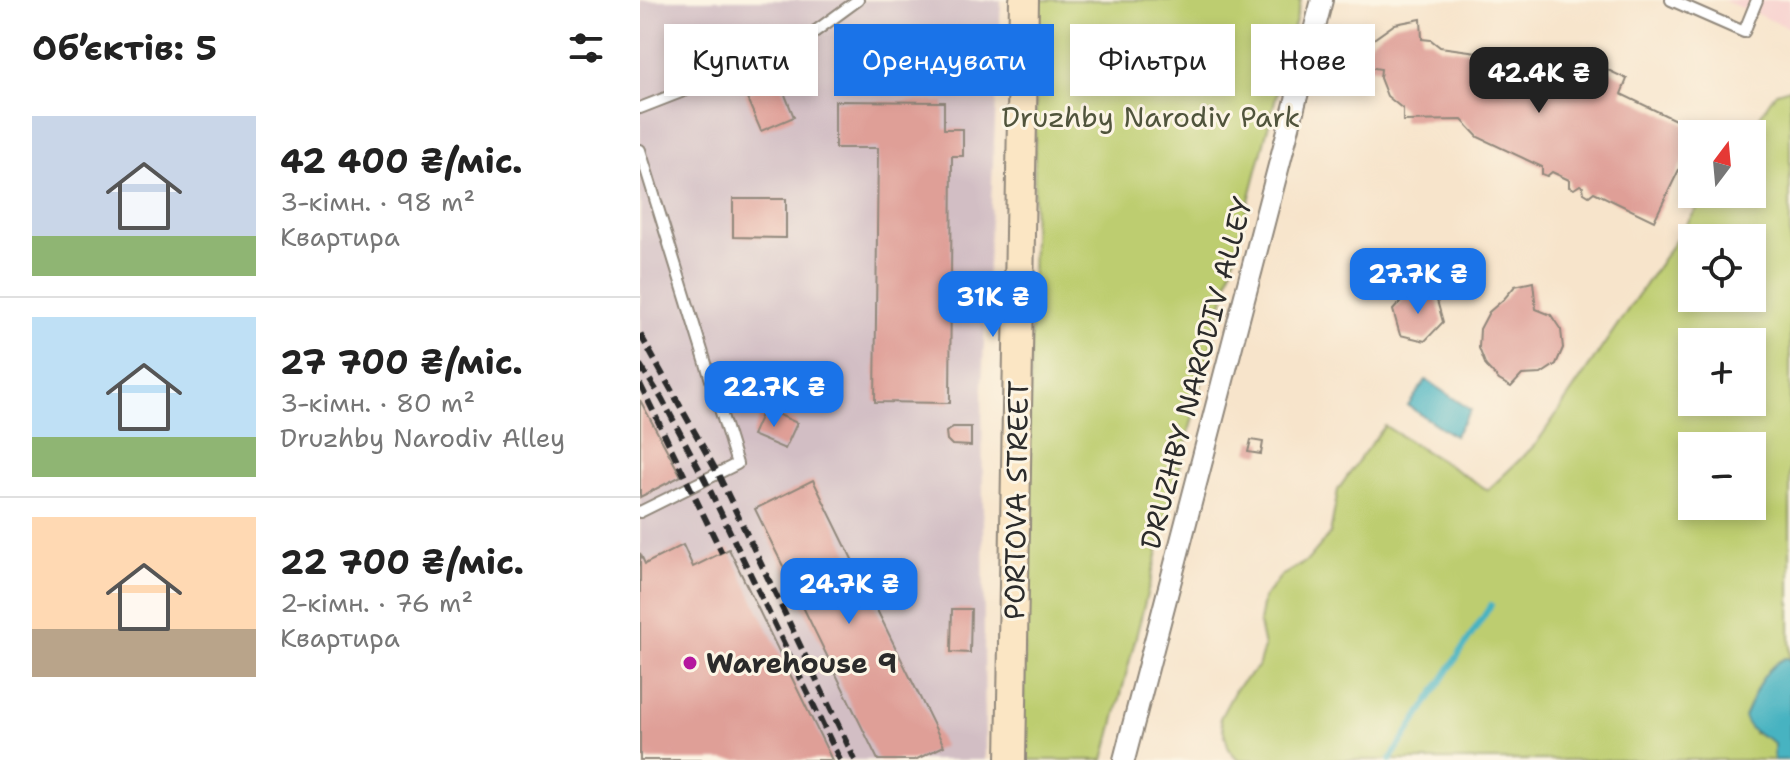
<!DOCTYPE html>
<html lang="uk">
<meta charset="utf-8">
<style>
:root{--surface:#fff;--page:#f6f6f6;--text:#222;--muted:#767676;--line:#e0e0e0;--accent:#1a73e8}
body{margin:0;font-family:"Shantell Sans",sans-serif;background:var(--page);color:var(--text);height:100vh;display:flex;flex-direction:column;font-size:30px;white-space:nowrap}
*{box-sizing:border-box;margin:0}
p{font-size:26px;color:var(--muted)}
.icon{flex:none;width:44px;height:44px;fill:none;stroke:currentColor;stroke-width:2;stroke-linecap:round;stroke-linejoin:round}
.map{position:relative;flex:1;overflow:hidden}
.panel{display:flex;flex-direction:column;background:var(--surface);width:640px}
.panel>*{flex:none}
.guide{position:absolute;left:24px;top:24px;width:760px;height:72px;display:flex;gap:16px}
.needle{width:52px;rotate:16deg}
.controls{position:absolute;left:1038px;top:120px;display:grid;gap:16px}
.controls a{display:grid;place-items:center;width:88px;height:88px;border-radius:0px;background:var(--surface);box-shadow:0 4px 12px #0003;font-size:40px}
.price{position:absolute;translate:-50% -68px;padding:0 18px;border-radius:16px;background:var(--accent);color:#fff;font-size:26px;line-height:52px;filter:drop-shadow(0 2px 4px #0008)}
.price::after{content:'';position:absolute;left:50%;top:48px;width:24px;height:18px;margin-left:-12px;background:inherit;clip-path:polygon(0 0,100% 0,50% 100%)}
.price.active{background:#222;color:#fff}
ul{padding:0;list-style:none}
li{display:flex;align-items:center;gap:24px;height:200px;padding:0 32px}
li+li{border-top:2px solid var(--line)}
li span{display:grid;place-items:center;flex:none;width:224px;height:160px;border-radius:0px;color:#555}
li>.icon{margin-inline-start:auto}
span .icon{width:96px;height:96px;fill:#fffc;stroke-width:1}
li b{font-size:34px}
h2{display:flex;justify-content:space-between;align-items:center;height:96px;padding:0 32px;font-size:34px}
.pill{padding:0 28px;border-radius:0px;background:var(--surface);box-shadow:0 4px 12px #0003;font-size:28px;line-height:72px}
.pill.active{background:var(--accent);color:#fff}
main{display:flex;flex:1;min-height:0}
.map>svg:first-child{display:block}
</style>
<main>
<section class="panel">
<h2>Об’єктів: 5<svg class="icon" aria-label="filters" viewBox="0 0 24 24"><path d="M4 7h16M4 17h16"/><circle cx="9" cy="7" r="2"/><circle cx="15" cy="17" r="2"/></svg></h2>
<ul>
<li><span style="background:linear-gradient(#c9d6e8 75%,#8fb573 0)"><svg class="icon" aria-label="home" viewBox="0 0 24 24"><path d="M3 11l9-7 9 7M6 9v11h12V9"/></svg></span><div><b>42 400 ₴/міс.</b><p>3-кімн. · 98 m²</p><p>Квартира</p></div></li>
<li><span style="background:linear-gradient(#bfe0f5 75%,#8fb573 0)"><svg class="icon" aria-label="home" viewBox="0 0 24 24"><path d="M3 11l9-7 9 7M6 9v11h12V9"/></svg></span><div><b>27 700 ₴/міс.</b><p>3-кімн. · 80 m²</p><p>Druzhby Narodiv Alley</p></div></li>
<li><span style="background:linear-gradient(#ffd9b3 70%,#b9a48a 0)"><svg class="icon" aria-label="home" viewBox="0 0 24 24"><path d="M3 11l9-7 9 7M6 9v11h12V9"/></svg></span><div><b>22 700 ₴/міс.</b><p>2-кімн. · 76 m²</p><p>Квартира</p></div></li>
</ul>
</section>
<div class="map">
<svg width="1150" height="760" viewBox="0 0 1150 760">
<rect width="100%" height="100%" fill="#fcf5e5"/>
<filter id="ink" filterUnits="userSpaceOnUse"><feTurbulence type="fractalNoise" baseFrequency=".0125" numOctaves="2"/><feDisplacementMap in="SourceGraphic" scale="16" xChannelSelector="R" yChannelSelector="G"/><feConvolveMatrix kernelMatrix="1 2 1 2 8 2 1 2 1" color-interpolation-filters="sRGB"/></filter>
<filter id="wash" filterUnits="userSpaceOnUse"><feTurbulence type="fractalNoise" baseFrequency=".006" numOctaves="4" result="noise"/><feDisplacementMap in="SourceGraphic" scale="32" xChannelSelector="R" yChannelSelector="G"/><feGaussianBlur stdDeviation="1.8" result="paint"/><feColorMatrix in="noise" values="0 0 0 0 0 0 0 0 0 0 0 0 0 0 0 0 0 1.4 0 .05"/><feComposite in="paint" operator="in"/></filter>
<g filter="url(#wash)">
<rect width="100%" height="100%" fill="#f7e4cb"/>
<path fill="#f7d0ce" d="M1082 0H1150V28Z"/>
<path fill="#d2bec4" d="M0 0H361L342 385 345 760H0Z"/>
<path fill="#bdcd6f" stroke="#747c4d" stroke-width="2" fill-rule="evenodd" d="M398 0H661L464 760H382Z
M1150 88V659L1145 658 1114 733 1125 736 1134 743V760H598L589 749 580 718 596 688 618 667 624 647 619 623 623 599 641 576 667 561 690 534 698 490 720 458 745 426 848 490 896 444 1067 194H1112V134H1108L1136 92ZM1052 238H1112V298H1052ZM1052 342H1112V402H1052ZM1052 446H1112V506H1052Z"/>
<path fill="#46b3c1" stroke="#386f76" stroke-width="2" d="M786 380 831 410 814 436 768 406Z
M1145 658 1150 659V760H1134V743C1121 733 1111 735 1104 717 1114 696 1122 668 1145 658Z"/>
<g fill="none" stroke-linecap="round" stroke-linejoin="round">
<path stroke="#46b3c1" stroke-width="6" d="M750 760 851 605"/>
</g>
<g id="blocks">
<path fill="#df9f97" d="M781 19 782 39 791 40 800 47 837 52 889 69 892 62 920 65 944 76 951 62 987 79 981 94 1048 126 1046 130 1052 133V145H1051L1014 221 954 192 949 196 944 193 943 187 940 185 934 189 929 187V180L912 172 907 176 902 174V167L838 137 822 120 763 121V109L747 96 740 78 741 69 721 66 731 41 755 24Z
M139 80 154 117 121 131 105 94Z
M195 101 304 102V129H323V156H312L310 403 235 402 238 148H195Z
M93 199H146V238L93 237Z
M893 282 896 309 911 315 921 330 923 348 916 364 901 374 882 375 871 387 859 380 846 366 839 348 840 329 849 312 864 299 875 286Z
M770 291 796 297 803 322 785 341 760 335 753 310Z
M0 400 41 476 0 497Z
M124 408 157 423 145 449 112 435Z
M313 427H331V446L312 445 307 440 306 432Z
M611 440 623 442 621 454 608 452Z
M173 480 304 746 275 760H238L115 509Z
M43 545 53 567 89 549 192 760H0V553L5 564Z
M312 609H331L330 653 311 652Z"/>
</g>
</g>
<g filter="url(#ink)">
<use href="#blocks" fill-opacity="0" stroke="#91887b" stroke-width="2"/>
<g fill="none" stroke-linecap="round" stroke-linejoin="round">
<g stroke="#91887b" stroke-width="14">
<path id="lane" d="M1031 0 1104 32 1117 0
M0 108 151 49 218 0
M0 150 97 464 0 512"/>
</g>
<g stroke="#91887b" stroke-width="24">
<path id="street" d="M484 760 682 0"/>
</g>
<g stroke="#91887b" stroke-width="32">
<path id="secondary" d="M371 760 384 0"/>
</g>
<use href="#lane" stroke="#fff" stroke-width="10"/>
<use href="#street" stroke="#fff" stroke-width="20"/>
<use href="#secondary" stroke="#fbe6c4" stroke-width="28"/>
<path stroke="#2b2b2b" stroke-width="6" stroke-dasharray="12 6" stroke-linecap="butt" d="M0 334 78 474 215 760
M0 365 22 399 65 480 200 760
M0 384 82 553"/>
</g>
</g>
<circle fill="#b5179e" stroke="#fcf5e5" stroke-width="3" cx="50" cy="663" r="8"/>
<g text-anchor="middle" dominant-baseline="central" stroke-width="6" stroke-linejoin="round" paint-order="stroke">
<g font-size="28" fill="#50543c" stroke="#fcf5e5">
<text x="511" y="117">Druzhby Narodiv Park</text>
</g>
<g font-size="28" fill="#2b2b2b" stroke="#fcf5e5">
<text transform="translate(556 373) rotate(-75)">DRUZHBY NARODIV ALLEY</text>
<text transform="translate(376 500) rotate(-89)">PORTOVA STREET</text>
</g>
<g font-size="28" font-weight="bold" fill="#2b2b2b" stroke="#fcf5e5" text-anchor="start">
<text x="66" y="663">Warehouse 9</text>
</g>
</g>
</svg>
<div class="controls">
<a><svg class="needle" viewBox="-14 -14 28 28"><path d="M0-13l5 13h-10z" fill="#e53935"/><path d="M0 13l5-13h-10z" fill="#767676"/></svg></a>
<a><svg class="icon" aria-label="locate" viewBox="0 0 24 24"><circle cx="12" cy="12" r="6"/><path d="M12 2v4M12 18v4M2 12h4M18 12h4"/></svg></a>
<a>+</a>
<a>−</a>
</div>
<b class="price active" style="left:899px;top:115px">42.4K ₴</b>
<b class="price" style="left:778px;top:316px">27.7K ₴</b>
<b class="price" style="left:353px;top:339px">31K ₴</b>
<b class="price" style="left:134px;top:429px">22.7K ₴</b>
<b class="price" style="left:209px;top:626px">24.7K ₴</b>
<div class="guide">
<a class="pill">Купити</a>
<a class="pill active">Орендувати</a>
<a class="pill">Фільтри</a>
<a class="pill">Нове</a>
</div>
</div>
</main>
